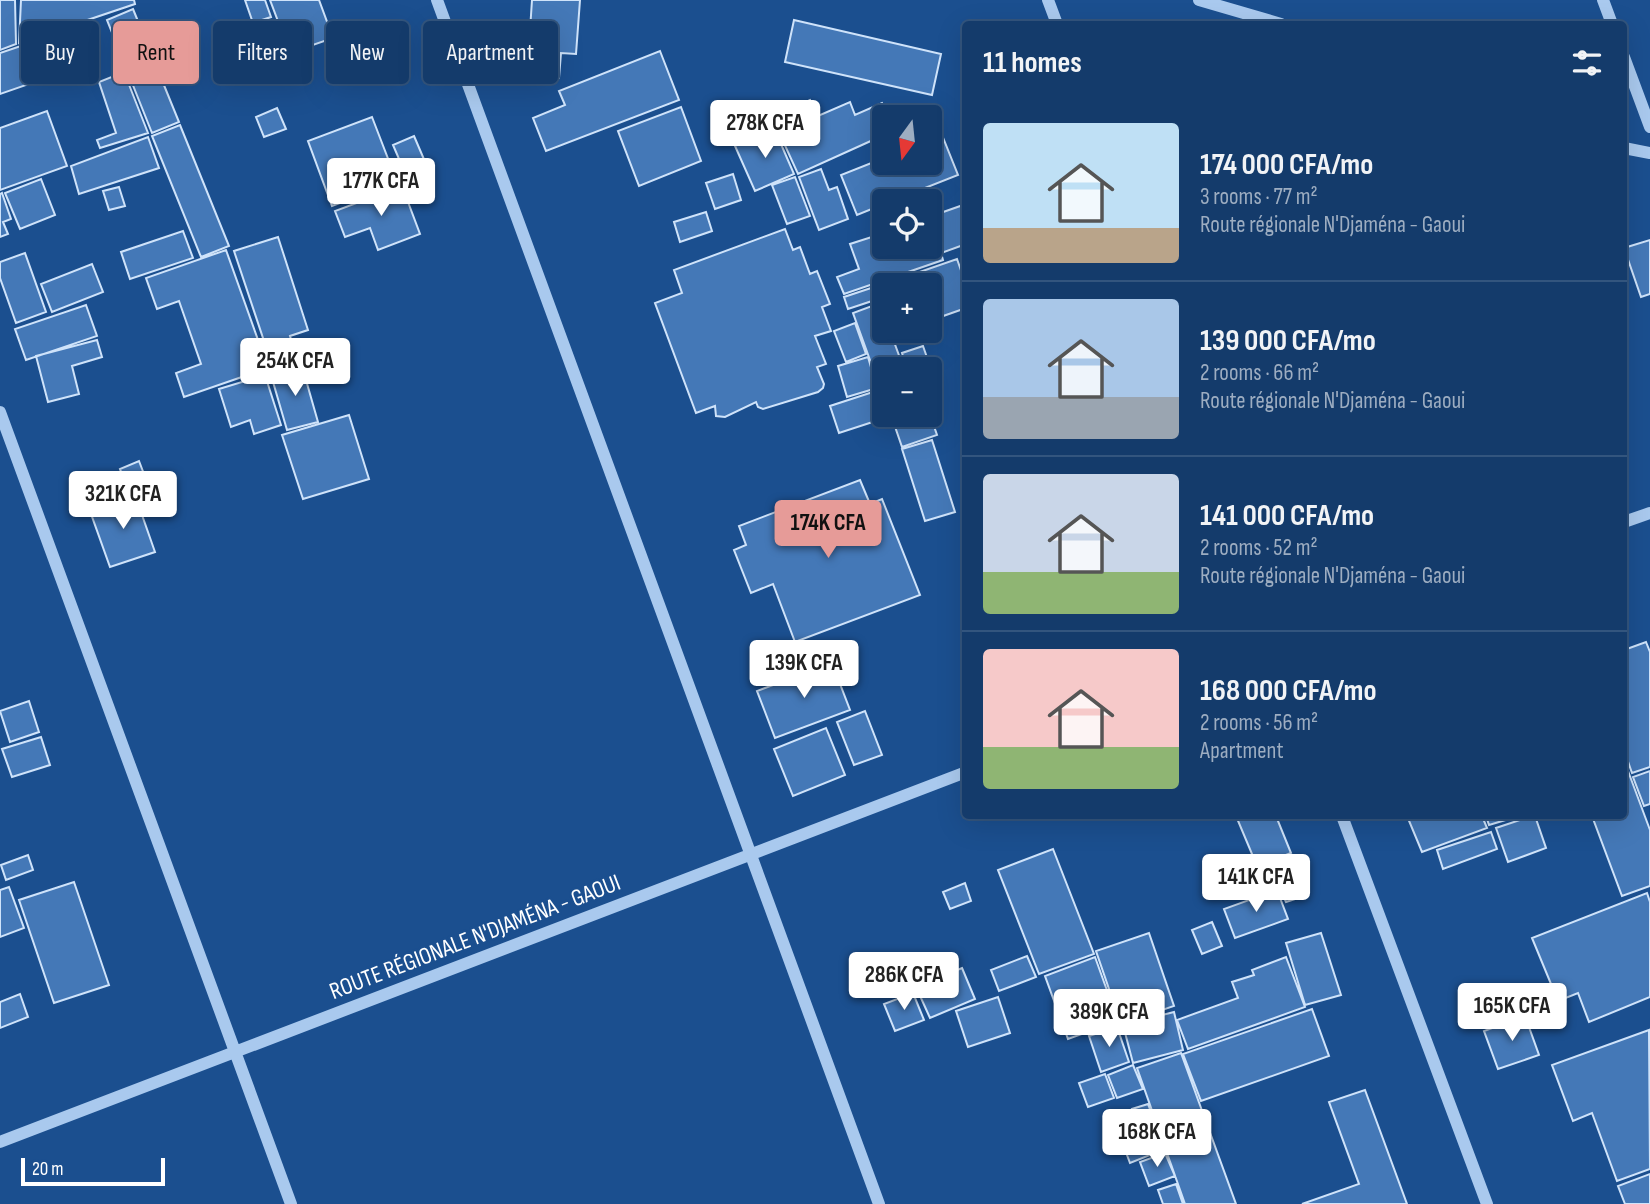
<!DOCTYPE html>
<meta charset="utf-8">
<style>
:root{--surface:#143b6b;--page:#1d4271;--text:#f1f3f6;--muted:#9dadc1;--line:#33557e;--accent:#e69b98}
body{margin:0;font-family:"Sofia Sans Condensed",sans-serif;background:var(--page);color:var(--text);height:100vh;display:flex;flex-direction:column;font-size:26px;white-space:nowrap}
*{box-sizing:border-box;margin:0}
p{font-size:23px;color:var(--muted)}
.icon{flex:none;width:38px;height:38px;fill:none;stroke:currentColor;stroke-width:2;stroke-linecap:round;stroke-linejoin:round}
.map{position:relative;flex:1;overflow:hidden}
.sheet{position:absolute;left:962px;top:21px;width:665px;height:798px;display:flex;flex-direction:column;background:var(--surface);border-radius:7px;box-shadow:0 7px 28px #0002,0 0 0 2px var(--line)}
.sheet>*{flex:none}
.top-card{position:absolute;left:21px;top:21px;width:665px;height:63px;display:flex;gap:14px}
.needle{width:46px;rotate:195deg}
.buttons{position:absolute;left:872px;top:105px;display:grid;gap:14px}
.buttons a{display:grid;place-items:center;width:70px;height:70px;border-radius:7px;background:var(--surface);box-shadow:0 7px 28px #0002,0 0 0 2px var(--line);font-size:35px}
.scale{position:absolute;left:21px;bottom:18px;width:144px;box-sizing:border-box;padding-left:7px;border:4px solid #fff;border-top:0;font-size:19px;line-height:24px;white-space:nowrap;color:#fff;-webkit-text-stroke:5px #1b4f8f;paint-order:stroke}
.price{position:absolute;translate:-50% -60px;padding:0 16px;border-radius:7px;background:#fff;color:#222;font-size:23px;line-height:46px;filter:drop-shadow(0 2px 4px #0008)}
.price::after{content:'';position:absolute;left:50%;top:42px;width:21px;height:16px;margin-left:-10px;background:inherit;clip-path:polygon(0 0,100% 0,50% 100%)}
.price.current{background:var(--accent);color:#111}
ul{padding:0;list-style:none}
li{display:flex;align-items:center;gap:21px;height:175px;padding:0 21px}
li+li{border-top:2px solid var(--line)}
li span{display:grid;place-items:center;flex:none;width:196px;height:140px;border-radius:7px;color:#555}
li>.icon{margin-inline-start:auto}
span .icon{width:84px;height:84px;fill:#fffc;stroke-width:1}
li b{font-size:30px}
h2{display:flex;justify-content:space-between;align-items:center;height:84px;padding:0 21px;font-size:30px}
.tag{padding:0 24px;border-radius:7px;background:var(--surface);box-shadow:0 7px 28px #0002,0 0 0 2px var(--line);font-size:24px;line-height:63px}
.tag.current{background:var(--accent);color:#111}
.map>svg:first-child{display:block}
</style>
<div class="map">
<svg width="1650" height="1204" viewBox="0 0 1650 1204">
<rect width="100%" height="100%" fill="#1b4f8f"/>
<path fill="#4478b7" stroke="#cfe3fa" stroke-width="2" d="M0 0H15L16 44 0 50Z
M21 0H134L135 4 19 43Z
M245 0H265L271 17 253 23Z
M270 0H319L333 38 290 53Z
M532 0H580L576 54 561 53 559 78 527 76Z
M133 9 179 122 152 133 107 20Z
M794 20 941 54 932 95 785 62Z
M65 31 78 67 0 94V53Z
M239 31 252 66 233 73 220 39Z
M660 51 679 100 546 151 533 118 565 105 559 91Z
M124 72 148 133 100 148 97 140 116 133 99 82Z
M810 100 818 116 850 102 855 115 882 103 888 117H884V135L798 174 772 117Z
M681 107 701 161 639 186 618 131Z
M277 108 286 129 264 137 256 117Z
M47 111 67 166 0 190V128Z
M372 117 397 182 332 206 308 141Z
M180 125 229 246 201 257 152 136Z
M774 128 794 174 755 191 735 146Z
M942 135 958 175 892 201H884V204L857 215 841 175 884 158V163H929V140Z
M414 136 426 164 405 173 393 145Z
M148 137 159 168 79 194 71 166Z
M821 169 829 190 837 187 848 219 819 230 799 177Z
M733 174 741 200 715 209 706 183Z
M795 177 810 216 787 224 772 185Z
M41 179 55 215 20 229 5 193Z
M402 186 420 234 378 250 370 228 345 237 335 211Z
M119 187 125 206 109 210 103 191Z
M2 193 11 219 3 222 8 234 0 237V194Z
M966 204V244L941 253 943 260 844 294 837 277 859 269 850 244 884 233V247H929V217Z
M706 212 712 231 680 242 674 222Z
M785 229 793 250 800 247 810 274 817 271 830 304 822 307 831 331 815 336 826 364 817 367 824 384 823 388 818 392 763 409 758 407 756 402 725 417 716 416 715 406 696 413 655 303 682 293 674 270Z
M183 231 193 258 130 279 121 252Z
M278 237 308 330 290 336 298 364 274 371 234 251Z
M1650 240V294L1641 297 1624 248Z
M226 250 268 368 184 397 176 373 201 364 179 301 157 309 146 278Z
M25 253 46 312 16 323 0 278V262Z
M957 259 966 285V308L929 321V285L885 284Z
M92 264 103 292 52 312 41 284Z
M871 288 875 300 848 309 844 297Z
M880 303 884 314V331H890L904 369H884V383L879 385 853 313Z
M86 305 97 336 26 360 15 329Z
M855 323 866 354 846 362 834 331Z
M97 340 102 357 72 366 79 394 48 402 36 356Z
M923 346 930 366 921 369H907L902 353Z
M868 357 877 388 847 397 838 366Z
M302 366 318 422 287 430 271 375Z
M265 375 281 425 254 434 250 420 231 427 219 389Z
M879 390 884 404V415L888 417 839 433 830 406Z
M929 412 937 435 902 447 891 415H929Z
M349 415 369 479 303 499 282 435Z
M932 440 955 512 925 521 902 449Z
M139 461 147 482 128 490 120 469Z
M860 480 870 504 882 499 920 595 795 642 773 584 751 593 734 550 746 545 739 526Z
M135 495 155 552 110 567 90 511Z
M1646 642 1650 652V767L1632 773 1624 750V650Z
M832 663 850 710 775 738 757 691Z
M29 701 39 732 10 742 0 711Z
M865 711 882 755 854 765 837 722Z
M826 728 845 775 793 796 774 749Z
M41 737 50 765 12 777 2 749Z
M1628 771 1650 830V886L1622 896 1592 816H1624V773Z
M1650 771V804L1644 806 1633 777Z
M1236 816H1276L1291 853 1257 866Z
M1407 816H1482L1487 828 1422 852Z
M1486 816H1519L1489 825Z
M1532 816H1535L1546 848 1508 862 1496 828Z
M1491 832 1497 849 1443 869 1437 850Z
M1053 849 1094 954 1039 974 998 870Z
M28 855 33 870 6 880 1 865Z
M74 882 109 985 54 1003 19 900Z
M1299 882 1304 896 1286 902 1280 889Z
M965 883 971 901 950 909 943 892Z
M9 887 24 928 0 937V890Z
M1277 890 1288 919 1235 938 1224 909Z
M1647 893 1650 902V997L1589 1022 1578 993 1558 1001 1532 938Z
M1212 922 1222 946 1202 954 1192 930Z
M1149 933 1174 1006 1121 1024 1096 951Z
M1321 933 1341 995 1305 1005 1286 943Z
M1027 956 1036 977 999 991 991 970Z
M1095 957 1118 1021 1068 1039 1045 976Z
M1286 957 1305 1007 1188 1049 1177 1020 1238 998 1232 982 1254 975 1252 970Z
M962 968 975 999 930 1018 916 987Z
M913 993 924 1020 895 1031 884 1004Z
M20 994 28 1017 0 1028V1002Z
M998 997 1010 1033 968 1047 956 1011Z
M1312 1009 1329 1056 1201 1101 1183 1054Z
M1174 1012 1183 1050 1133 1063 1123 1025Z
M1525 1016 1539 1055 1498 1069 1484 1031Z
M1117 1027 1129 1062 1101 1072 1089 1036Z
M1649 1030 1650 1169 1617 1181 1592 1113 1573 1121 1552 1065Z
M1181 1053 1236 1204H1185L1137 1068Z
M1133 1065 1143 1089 1117 1098 1108 1075Z
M1105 1074 1114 1098 1088 1107 1079 1083Z
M1365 1090 1407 1204H1302L1359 1184 1329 1102Z
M1148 1104 1155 1123 1139 1128 1132 1109Z
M1155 1125 1165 1149 1130 1163 1121 1139Z
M1165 1153 1175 1176 1149 1186 1140 1162Z
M1650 1174V1204H1625L1618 1186Z
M1176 1184 1183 1204H1163L1158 1190Z"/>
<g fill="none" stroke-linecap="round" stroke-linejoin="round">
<path stroke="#a9c9ee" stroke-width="12" d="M437 0 879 1204
M1048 0 1057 24
M1199 0 1281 24
M1603 0 1612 24
M1624 57 1650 127
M1624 148 1650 153
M0 412 291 1204
M1624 522 1650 513
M1342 816 1487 1204
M0 1142 966 772"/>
</g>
<g text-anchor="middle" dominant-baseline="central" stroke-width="5" stroke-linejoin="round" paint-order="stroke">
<g font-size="24" fill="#fff" stroke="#1b4f8f">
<text transform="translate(475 937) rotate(-21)">ROUTE RÉGIONALE N'DJAMÉNA - GAOUI</text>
</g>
</g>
</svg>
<div class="buttons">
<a><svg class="needle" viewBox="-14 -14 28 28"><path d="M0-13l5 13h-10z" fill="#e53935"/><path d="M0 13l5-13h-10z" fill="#9dadc1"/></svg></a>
<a><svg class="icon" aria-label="locate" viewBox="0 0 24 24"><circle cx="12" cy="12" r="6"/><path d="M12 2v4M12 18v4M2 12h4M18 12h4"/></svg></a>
<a>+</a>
<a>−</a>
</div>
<div class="scale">20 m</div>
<b class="price" style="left:765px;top:160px">278K CFA</b>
<b class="price" style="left:381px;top:218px">177K CFA</b>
<b class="price" style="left:295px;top:398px">254K CFA</b>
<b class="price" style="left:123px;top:531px">321K CFA</b>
<b class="price current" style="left:828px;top:560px">174K CFA</b>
<b class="price" style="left:804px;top:700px">139K CFA</b>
<b class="price" style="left:1256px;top:914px">141K CFA</b>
<b class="price" style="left:904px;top:1012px">286K CFA</b>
<b class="price" style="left:1512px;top:1043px">165K CFA</b>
<b class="price" style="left:1109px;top:1049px">389K CFA</b>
<b class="price" style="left:1157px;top:1169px">168K CFA</b>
<div class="top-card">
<a class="tag">Buy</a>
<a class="tag current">Rent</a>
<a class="tag">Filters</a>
<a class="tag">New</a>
<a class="tag">Apartment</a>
</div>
<section class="sheet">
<h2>11 homes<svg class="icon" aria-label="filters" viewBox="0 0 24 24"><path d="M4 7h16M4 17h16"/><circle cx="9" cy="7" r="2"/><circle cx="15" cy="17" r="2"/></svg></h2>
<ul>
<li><span style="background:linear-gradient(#bfe0f5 75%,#b9a48a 0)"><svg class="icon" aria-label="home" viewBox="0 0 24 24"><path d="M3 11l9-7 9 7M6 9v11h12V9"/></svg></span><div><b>174 000 CFA/mo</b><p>3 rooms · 77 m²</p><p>Route régionale N'Djaména - Gaoui</p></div></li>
<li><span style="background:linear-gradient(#a9c7e8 70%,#9aa5b1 0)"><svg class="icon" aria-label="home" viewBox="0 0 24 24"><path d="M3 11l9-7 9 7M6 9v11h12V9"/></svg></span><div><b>139 000 CFA/mo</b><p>2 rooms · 66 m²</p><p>Route régionale N'Djaména - Gaoui</p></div></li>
<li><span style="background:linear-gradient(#c9d6e8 70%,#8fb573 0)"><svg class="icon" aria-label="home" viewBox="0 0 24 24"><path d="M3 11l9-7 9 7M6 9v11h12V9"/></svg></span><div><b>141 000 CFA/mo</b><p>2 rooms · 52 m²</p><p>Route régionale N'Djaména - Gaoui</p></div></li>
<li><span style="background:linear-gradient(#f6c9c9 70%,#8fb573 0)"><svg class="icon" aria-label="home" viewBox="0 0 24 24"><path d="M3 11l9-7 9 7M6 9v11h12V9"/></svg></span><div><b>168 000 CFA/mo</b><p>2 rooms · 56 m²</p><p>Apartment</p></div></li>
</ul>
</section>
</div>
